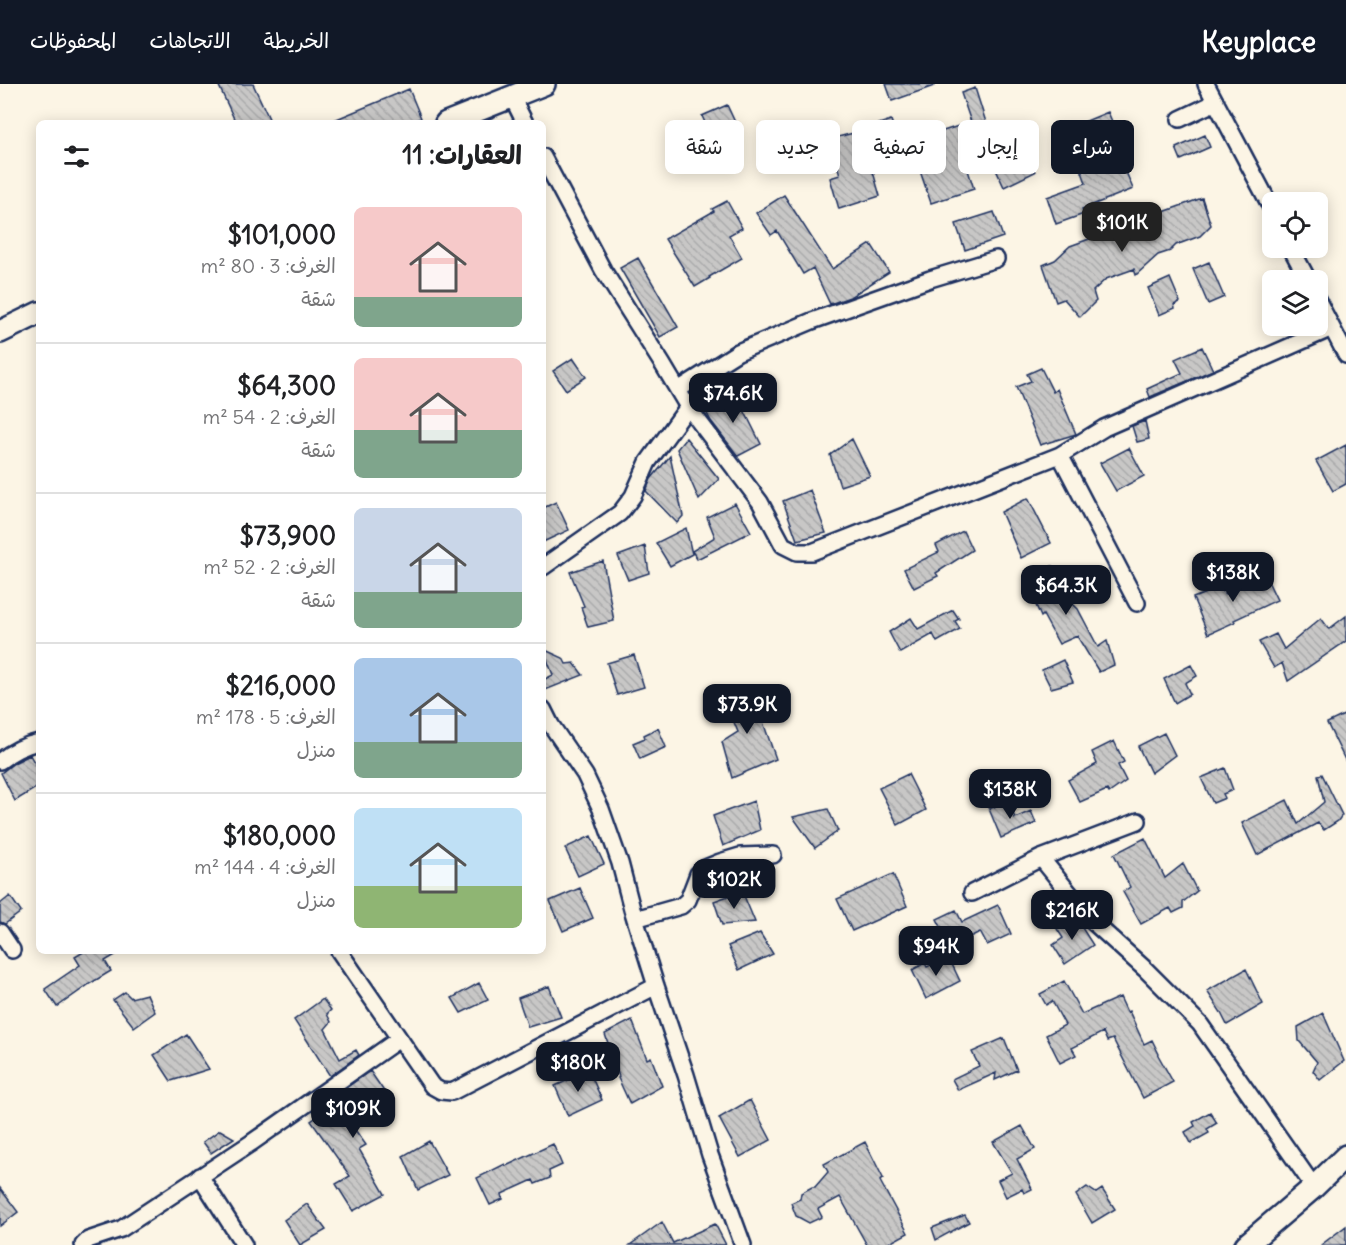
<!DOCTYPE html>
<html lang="ar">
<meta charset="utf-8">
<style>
:root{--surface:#fff;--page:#f2f2f2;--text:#202124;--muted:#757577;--line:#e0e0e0;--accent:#111827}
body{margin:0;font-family:Delius,"Playpen Sans Arabic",sans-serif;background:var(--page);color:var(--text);direction:rtl;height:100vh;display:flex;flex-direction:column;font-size:22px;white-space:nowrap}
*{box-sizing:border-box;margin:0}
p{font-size:20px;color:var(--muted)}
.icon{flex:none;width:33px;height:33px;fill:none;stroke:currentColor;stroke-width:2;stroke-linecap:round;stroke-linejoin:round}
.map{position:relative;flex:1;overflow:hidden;direction:ltr}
.side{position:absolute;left:36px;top:36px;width:510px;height:834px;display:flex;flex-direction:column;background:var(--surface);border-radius:9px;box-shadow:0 3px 15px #0003;direction:rtl}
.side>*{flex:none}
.banner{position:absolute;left:564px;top:36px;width:570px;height:54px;direction:rtl;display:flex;gap:12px}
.controls{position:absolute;left:1262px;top:108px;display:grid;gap:12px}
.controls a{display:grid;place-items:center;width:66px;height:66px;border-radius:9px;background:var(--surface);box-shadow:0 3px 15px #0003;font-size:30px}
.price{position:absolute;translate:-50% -51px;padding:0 14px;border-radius:12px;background:var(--accent);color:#fff;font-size:20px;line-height:39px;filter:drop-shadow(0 2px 3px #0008)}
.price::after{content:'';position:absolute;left:50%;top:36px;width:18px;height:14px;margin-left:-9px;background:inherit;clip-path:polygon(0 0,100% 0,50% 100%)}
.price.selected{background:#222;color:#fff}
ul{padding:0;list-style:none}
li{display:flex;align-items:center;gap:18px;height:150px;padding:0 24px}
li+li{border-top:2px solid var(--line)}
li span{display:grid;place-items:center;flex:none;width:168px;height:120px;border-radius:9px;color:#555}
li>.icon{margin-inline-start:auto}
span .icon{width:72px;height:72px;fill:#fffc;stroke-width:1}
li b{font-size:26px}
h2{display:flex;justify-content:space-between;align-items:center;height:72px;padding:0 24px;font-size:26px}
.tag{padding:0 21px;border-radius:9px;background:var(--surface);box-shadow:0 3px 15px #0003;font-size:21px;line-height:54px}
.tag.selected{background:var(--accent);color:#fff}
header{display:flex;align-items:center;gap:36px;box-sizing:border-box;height:84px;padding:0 30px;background:var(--accent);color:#fff}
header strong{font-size:28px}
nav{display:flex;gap:33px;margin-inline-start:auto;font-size:21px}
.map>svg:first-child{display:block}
</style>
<header>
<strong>Keyplace</strong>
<nav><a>الخريطة</a><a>الاتجاهات</a><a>المحفوظات</a></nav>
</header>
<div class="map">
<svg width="1346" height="1161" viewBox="0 0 1346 1161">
<defs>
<pattern id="building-back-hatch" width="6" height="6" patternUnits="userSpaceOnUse" patternTransform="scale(1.5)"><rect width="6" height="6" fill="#c8c7c6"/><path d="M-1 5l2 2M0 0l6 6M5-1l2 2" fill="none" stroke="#ababac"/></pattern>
</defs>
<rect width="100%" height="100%" fill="#fcf5e5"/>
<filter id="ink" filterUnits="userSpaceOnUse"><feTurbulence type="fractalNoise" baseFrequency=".0167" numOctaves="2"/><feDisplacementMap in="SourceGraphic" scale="12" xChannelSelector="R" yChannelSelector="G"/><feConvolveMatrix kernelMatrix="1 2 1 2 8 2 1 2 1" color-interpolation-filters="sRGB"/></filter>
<g filter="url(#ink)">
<path fill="url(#building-back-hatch)" stroke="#1b2f5e" stroke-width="1.5" d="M218 0H253L271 39H236Z
M886 0H934V2L892 17Z
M975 4 991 54 961 64 974 105 931 119 919 84 914 85 906 56 940 48 971 38 961 9Z
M409 5 421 34 408 39H327Z
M727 21 740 49 715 61 702 32Z
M1108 28 1124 66 1118 68 1133 105 1082 125 1084 130 1056 140 1047 113 1086 99 1067 45Z
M891 36 900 64 869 74 880 112 839 125 830 94 840 91 830 55 865 46 864 45Z
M1205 51 1210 63 1181 76 1176 64Z
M1023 63 1035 88 1004 103 992 77Z
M784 111 832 185 871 160 889 188 850 213 830 220 813 184 803 190 777 147 771 151 756 129Z
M1202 114 1211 141 1200 152 1176 161 1170 167 1158 171 1136 191 1134 185 1106 195 1093 207 1096 217 1080 233 1064 215 1056 218 1043 181 1055 176 1070 162Z
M727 117 742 144 729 151 742 174 709 193 710 194 695 203 665 155 714 127 712 125Z
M994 128 1003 153 965 166 956 140Z
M638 174 678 243 660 253 620 184Z
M1209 178 1224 213 1208 220 1193 185Z
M1170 194 1180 218 1174 221 1175 224 1159 231 1148 204Z
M1202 263 1213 286 1150 313 1147 305 1182 289 1175 275Z
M573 274 586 293 566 306 553 287Z
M1041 284 1053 308 1057 305 1076 350 1040 361 1016 303 1031 297 1027 290Z
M735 308 761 360 738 372 711 337 704 324Z
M1145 337 1149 355 1137 358 1132 342Z
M686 354 719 395 699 416 677 365Z
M852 355 870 392 840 402 830 371Z
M1346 361V400L1333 407 1316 377Z
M1129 364 1144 392 1116 407 1100 379Z
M670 372 683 432 677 439 646 407 651 395Z
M810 406 826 449 797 456 783 417Z
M1028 414 1051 459 1021 474 1001 428Z
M556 418 569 446 543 458V424Z
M735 419 751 448 697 475 692 467 715 453 707 433Z
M686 444 692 470 670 482 656 459Z
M963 447 972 466 936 489 938 492 914 504 904 485 939 468 936 461Z
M645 462 649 489 628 496 618 472Z
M603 477 614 537 588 543 581 523 584 522 570 488Z
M1052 482 1065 504H1068L1073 520 1078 525 1098 563 1107 557 1114 581 1099 588 1077 552 1059 560 1043 531 1041 533 1026 498Z
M1265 491 1277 516 1234 536 1235 538 1208 550 1193 514 1221 503 1224 510Z
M953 526 959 535 955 537 960 545 937 558 933 550 900 569 889 548 911 534 918 545Z
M1346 532V557L1288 597 1282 579 1274 584 1259 558 1276 550 1284 565 1321 534 1329 545Z
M543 565 563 574 566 580 574 579 583 591 543 607V596L553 591Z
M634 571 644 603 617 611 607 579Z
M1063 576 1073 598 1051 604 1042 586Z
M1191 581 1197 592 1185 599 1190 610 1175 619 1164 595Z
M751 602 757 617 756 618 776 675 732 694 722 658 738 648 724 614Z
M1346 630V678L1327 639Z
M658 644 666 663 640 675 633 659 645 654 644 651Z
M1164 649 1175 671 1151 689 1138 662Z
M1114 657 1124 678 1118 681 1126 697 1109 709 1107 706 1080 718 1068 696 1097 680 1092 668Z
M30 671 39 687V702L15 717 1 689 14 679Z
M1225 684 1233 706 1223 710 1225 714 1213 719 1201 694Z
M908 690 926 726 898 741 879 704Z
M1322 690 1342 731 1338 737 1324 746 1318 739 1257 771 1242 739 1287 716 1298 740 1324 718 1318 691Z
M754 717 760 746 723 762 713 732Z
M1008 717 1015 734 1031 727 1036 739 1001 754 989 725Z
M828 725 838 747 815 764 793 733Z
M591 752 604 780 578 792 565 764Z
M1145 754 1165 794 1183 780 1197 807 1183 818V824L1173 829 1170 824 1141 840 1123 808 1130 803 1114 770Z
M893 790 907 822 852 847 837 815Z
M580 804 593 834 563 847 550 817Z
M742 807 755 838 722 841 714 817Z
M10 812 21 828 5 840 0 838V820Z
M998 821 1011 850 987 861 980 848 951 862 937 835 956 826 962 838Z
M1075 833 1093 861 1065 880 1053 861 1063 854 1057 845Z
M760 849 773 870 739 886 728 862Z
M85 867H122L105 877 111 887 91 899 57 923 45 905 80 881 75 873Z
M948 872 960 897 926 915 912 886 925 879 927 883Z
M1246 885 1263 920 1227 941 1220 927 1207 907Z
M1064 897 1082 930 1120 913 1127 928 1129 927 1144 960 1152 956 1159 970 1158 971 1173 998 1143 1014 1113 955 1107 957 1103 948 1072 964 1076 971 1060 979 1046 951 1065 941 1052 917 1046 921 1040 910Z
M479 899 488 916 461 929 452 914Z
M549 902 561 933 528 943 518 914Z
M125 908 131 914 147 910 155 928 134 943 113 916Z
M323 915 331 926 327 930 331 938 325 945 340 975 356 966 359 971 330 992 294 936Z
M1323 929 1344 977 1320 996 1313 987 1317 978 1299 957 1298 943Z
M632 936 647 975 651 973 662 1002 630 1020 618 994 619 993 605 950Z
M186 950 209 985 171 997 154 971Z
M1004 954 1017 986 995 996 996 989 958 1006 952 995 979 982 972 968Z
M370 987 390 1016 353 1043 366 1061 359 1065 385 1110 353 1127 336 1100 350 1092 311 1037 350 1010 346 1004Z
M589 987 602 1016 568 1032 555 1002Z
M750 1016 771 1056 740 1073 719 1034Z
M1210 1028 1217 1039 1207 1045 1209 1049 1191 1059 1185 1048 1195 1042 1193 1038Z
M1022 1042 1035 1065 1017 1075 1032 1105 1024 1109 1022 1105 1006 1113 998 1096 1012 1089 993 1058Z
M220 1046 234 1054 211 1069 203 1058Z
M429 1057 448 1091 418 1106 403 1072Z
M865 1058 883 1094 880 1097 908 1149 886 1161H867L840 1113 818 1125 822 1133 809 1139 796 1132 791 1119 800 1115 801 1109 812 1103H815L828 1088 824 1080Z
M553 1060 562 1081 549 1087 550 1094 535 1100 533 1096 502 1110 503 1115 490 1121 477 1094 505 1080 506 1082Z
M1087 1103 1096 1109 1102 1105 1115 1125 1092 1139 1076 1111Z
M0 1104 18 1128 0 1142Z
M307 1120 326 1146 300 1161 284 1136Z
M965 1131 969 1138 936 1156 932 1144Z
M662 1138 673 1159 715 1140 726 1161H630Z
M1346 1142V1161H1321Z"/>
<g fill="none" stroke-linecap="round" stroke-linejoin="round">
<g stroke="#1b2f5e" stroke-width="20">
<path id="street" d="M1206 0 1272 125
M512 13 525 39
M1180 35 1216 18
M543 73 603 186 663 281 688 323 648 378 633 412 620 429 543 483
M1291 164 1308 196
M1317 215 1346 271
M678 306 738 268 812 237 930 195 996 175
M688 323 760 418 783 461 797 468H812L1060 371 1104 344 1332 244
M1060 371 1137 519
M543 625 551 641 585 691 601 725 620 779 632 825 656 902 686 991 710 1071 743 1161
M0 677C11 668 25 661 39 658
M1041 774 1092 837 1145 885 1200 940 1314 1103
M972 809 1041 774 1138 737
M635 835 681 822 688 816 698 790 703 785 720 778 740 772 773 771
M0 848 12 866
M339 867 432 1002 441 1007 452 1008 656 902
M200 1092 244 1161
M83 1161 88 1156 121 1145 251 1059 399 955"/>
</g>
<g stroke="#1b2f5e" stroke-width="26">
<path id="secondary" d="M446 39 544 0
M0 248 39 229
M1246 1161 1314 1103 1346 1072"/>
</g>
<use href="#street" stroke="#fcf5e5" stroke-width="15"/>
<use href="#secondary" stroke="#fcf5e5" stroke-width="21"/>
</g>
</g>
</svg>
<div class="controls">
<a><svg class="icon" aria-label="locate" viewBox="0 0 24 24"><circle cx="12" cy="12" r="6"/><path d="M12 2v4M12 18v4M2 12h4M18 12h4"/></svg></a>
<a><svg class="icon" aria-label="layers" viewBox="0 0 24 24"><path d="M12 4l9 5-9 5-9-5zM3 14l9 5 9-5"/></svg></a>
</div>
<b class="price selected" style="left:1122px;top:169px">$101K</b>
<b class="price" style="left:733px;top:340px">$74.6K</b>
<b class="price" style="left:1233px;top:519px">$138K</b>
<b class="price" style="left:1066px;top:532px">$64.3K</b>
<b class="price" style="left:747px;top:651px">$73.9K</b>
<b class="price" style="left:1010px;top:736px">$138K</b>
<b class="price" style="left:734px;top:826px">$102K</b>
<b class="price" style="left:1072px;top:857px">$216K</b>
<b class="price" style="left:936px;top:893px">$94K</b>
<b class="price" style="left:578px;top:1009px">$180K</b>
<b class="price" style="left:353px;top:1055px">$109K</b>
<div class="banner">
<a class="tag selected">شراء</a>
<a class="tag">إيجار</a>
<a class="tag">تصفية</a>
<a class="tag">جديد</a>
<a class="tag">شقة</a>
</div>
<section class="side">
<h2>العقارات: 11<svg class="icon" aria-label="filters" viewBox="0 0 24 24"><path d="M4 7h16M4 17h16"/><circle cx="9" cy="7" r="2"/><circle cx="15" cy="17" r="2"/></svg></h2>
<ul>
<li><span style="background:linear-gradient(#f6c9c9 75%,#7fa58c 0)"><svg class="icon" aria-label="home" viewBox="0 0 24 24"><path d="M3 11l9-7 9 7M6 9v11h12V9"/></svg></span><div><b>$101,000</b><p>الغرف: 3 · 80 m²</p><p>شقة</p></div></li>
<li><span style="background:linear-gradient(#f6c9c9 60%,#7fa58c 0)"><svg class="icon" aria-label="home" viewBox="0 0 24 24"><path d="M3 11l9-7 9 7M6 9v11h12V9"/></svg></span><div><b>$64,300</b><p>الغرف: 2 · 54 m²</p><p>شقة</p></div></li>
<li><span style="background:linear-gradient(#c9d6e8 70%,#7fa58c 0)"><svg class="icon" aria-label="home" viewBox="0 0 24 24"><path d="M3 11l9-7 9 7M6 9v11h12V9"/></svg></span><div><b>$73,900</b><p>الغرف: 2 · 52 m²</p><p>شقة</p></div></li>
<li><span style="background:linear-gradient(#a9c7e8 70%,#7fa58c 0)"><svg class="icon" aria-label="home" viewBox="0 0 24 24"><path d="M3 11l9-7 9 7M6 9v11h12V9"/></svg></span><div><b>$216,000</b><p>الغرف: 5 · 178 m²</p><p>منزل</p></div></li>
<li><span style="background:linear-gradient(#bfe0f5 65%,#8fb573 0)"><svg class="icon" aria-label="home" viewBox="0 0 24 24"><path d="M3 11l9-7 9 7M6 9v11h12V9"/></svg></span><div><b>$180,000</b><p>الغرف: 4 · 144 m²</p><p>منزل</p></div></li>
</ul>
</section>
</div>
